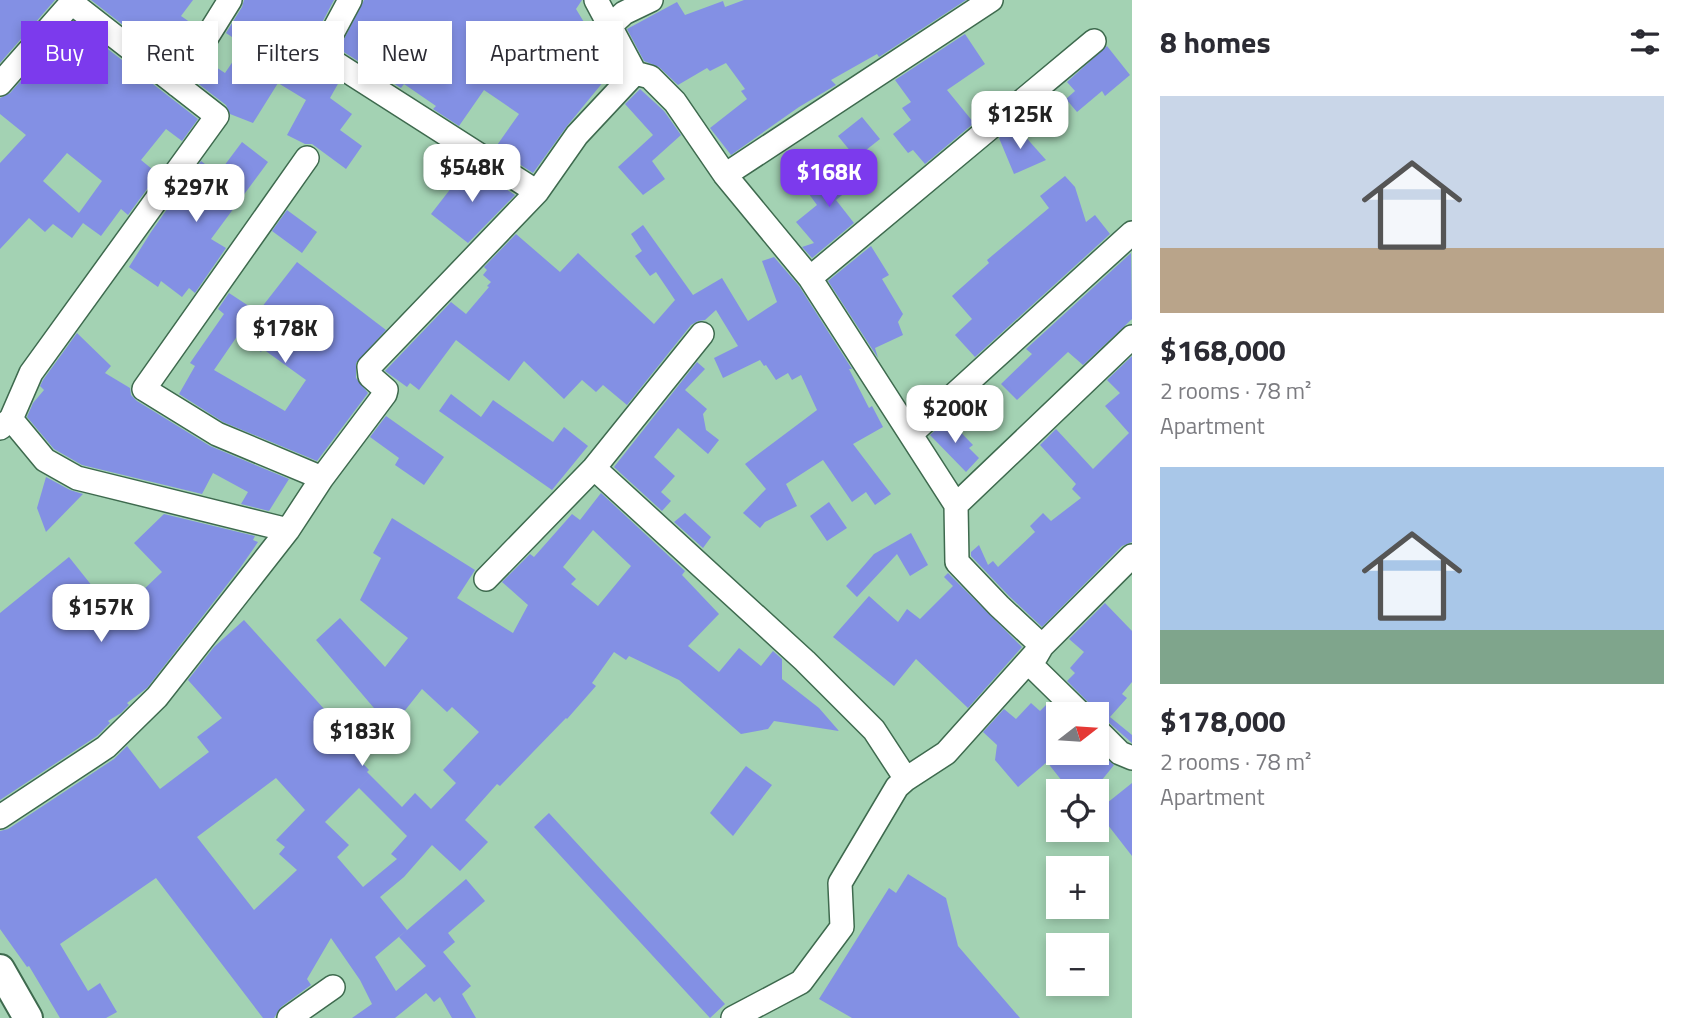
<!DOCTYPE html>
<meta charset="utf-8">
<style>
:root{--surface:#fff;--page:#f2f2f3;--text:#2b2b33;--muted:#7c7c81;--accent:#7c3aed}
body{margin:0;font-family:"Titillium Web",sans-serif;background:var(--page);color:var(--text);height:100vh;display:flex;flex-direction:column;font-size:26px;white-space:nowrap}
*{box-sizing:border-box;margin:0}
p{font-size:23px;color:var(--muted)}
.icon{flex:none;width:38px;height:38px;fill:none;stroke:currentColor;stroke-width:2;stroke-linecap:round;stroke-linejoin:round}
.map{position:relative;flex:1;overflow:hidden}
.sheet{display:flex;flex-direction:column;background:var(--surface);width:560px}
.sheet>*{flex:none}
.hud{position:absolute;left:21px;top:21px;width:665px;height:63px;display:flex;gap:14px}
.needle{width:46px;rotate:73deg}
.buttons{position:absolute;left:1046px;top:702px;display:grid;gap:14px}
.buttons a{display:grid;place-items:center;width:63px;height:63px;border-radius:0px;background:var(--surface);box-shadow:0 4px 10px #0003;font-size:35px}
.price{position:absolute;translate:-50% -60px;padding:0 16px;border-radius:14px;background:#fff;color:#222;font-size:23px;line-height:46px;filter:drop-shadow(0 2px 4px #0008)}
.price::after{content:'';position:absolute;left:50%;top:42px;width:21px;height:16px;margin-left:-10px;background:inherit;clip-path:polygon(0 0,100% 0,50% 100%)}
.price.on{background:var(--accent);color:#fff}
ul{padding:0;list-style:none}
li{display:grid;align-content:center;gap:14px;height:371px;padding:0 28px}
li span{display:grid;place-items:center;height:217px;border-radius:0px;color:#555}
li>.icon{margin-inline-start:auto}
span .icon{width:126px;height:126px;fill:#fffc;stroke-width:1}
li b{font-size:30px}
h2{display:flex;justify-content:space-between;align-items:center;height:84px;padding:0 28px;font-size:30px}
.pill{padding:0 24px;border-radius:0px;background:var(--surface);box-shadow:0 4px 10px #0003;font-size:24px;line-height:63px}
.pill.on{background:var(--accent);color:#fff}
main{display:flex;flex:1;min-height:0}
.map>svg:first-child{display:block}
</style>
<main>
<div class="map">
<svg width="1132" height="1018" viewBox="0 0 1132 1018">
<rect width="100%" height="100%" fill="#a3d2b3"/>
<path fill="#8390e4" fill-rule="evenodd" d="M0 0H55L0 63Z
M91 0H193L181 16 197 27 173 64Z
M244 0H334L309 47 307 55 313 65 339 82 330 98 352 114 340 130 362 146 346 169 312 144H305L287 135 306 100 278 83 253 123 230 114 226 105 196 82 208 62 225 73 244 45 226 33 242 7Z
M364 0H582L576 9 593 37 599 35 618 71 606 83 604 81 567 126 533 173 495 148 519 114 484 90 459 126 433 109 436 106 404 84 401 88 339 49Z
M744 0H966L879 57 877 54 831 80 836 85 799 107 731 155 710 128 747 99 741 91 745 89 726 63 710 71 707 68 678 85 659 67 644 61 627 29 677 2 685 15 723 1 725 7Z
M73 22 198 119 182 141 166 129 141 160 158 174 128 215 121 209 101 236 83 223 72 238 53 224 45 232 29 218 0 249V163L26 135 0 114V98L10 93ZM67 153 102 181 79 213 43 181Z
M965 34 985 64 947 90 974 123 925 164 913 150 908 153 893 134 911 120 902 108 911 102 895 80Z
M1107 46 1130 75 1105 96 1102 91 1077 112 1066 99 1075 91 1067 82Z
M640 89 664 111 681 135 652 161 665 179 643 195 618 167 653 135 625 104Z
M862 117 880 139 856 158 838 136Z
M1015 125 1046 160 1014 174 999 138Z
M242 142 268 162 211 239 226 248 195 293 189 288 182 297 161 281 158 287 129 267 151 232 201 161 218 174Z
M855 159 867 175 836 200 854 223 812 258 802 247 814 243 796 222 817 205 806 190 820 179 824 184Z
M469 165 515 195 468 243 431 214Z
M1065 176 1075 187 1086 222 1095 215 1110 234 975 357 955 335 972 319 952 296 989 263 987 260 1049 208 1040 196Z
M287 210 317 232 302 253 272 231Z
M643 225 693 295 722 278 748 321 777 302 762 261 774 257 799 286 852 369H849L869 408 872 406 883 427 853 444 891 494 875 505 866 492 852 502 823 460 786 484 797 506 765 522 760 528 743 513 766 489 745 464 817 410 801 375 792 380 788 373 776 380 766 365 764 366 760 360 723 378 714 358 738 346 716 310 705 320 698 321 691 325 627 405 603 385 596 392 582 380 564 399 524 361 509 381 456 340 419 390 410 383 407 387 385 371 451 302 466 314 489 287 487 286 491 282 483 275 487 270 484 267 516 234 560 272 578 253 654 324 675 300 656 272 650 276 635 256 642 251 631 234Z
M871 246 889 275 882 279 903 314 898 322 903 335 875 348 878 358 828 281Z
M1131 253 1132 319 1083 365 1068 352 1017 400 1001 384 1032 354 1026 349Z
M297 262 386 330 356 363V378L368 393 317 461 223 422 179 394 195 366 190 363 224 314 218 309 229 293 258 312ZM238 335 261 352 263 349 306 380 285 411 214 370Z
M77 333 111 366 105 373 130 388 131 395 137 401 210 446 289 479 269 511 241 504 248 492 213 473 202 494 82 465 54 449 27 417 33 403 44 390 40 386 43 380Z
M1132 356V542L1122 546 1042 627 1009 596 971 556V552L979 545 988 565 993 561 998 567 1035 532 1030 526 1043 513 1051 521 1081 498 1072 489 1076 484 1040 445 1056 429 1093 469 1129 433 1105 406 1120 393 1107 380Z
M697 362 705 369 685 390 707 409 703 414 706 430 719 440 708 454 678 428 654 457 675 476 661 492 671 501 662 511 614 467Z
M451 394 481 417 493 400 553 442 564 427 588 446 552 490 439 411Z
M386 416 444 457 424 485 395 465 399 458 370 437Z
M948 419 973 445 969 448 979 458 966 472 930 435Z
M46 477 70 490 83 494 46 532 37 508Z
M601 493 685 571 682 575 719 614 688 646 719 672 739 648 761 666 773 651 782 659V679L819 708 839 731 774 721 768 729 741 734 679 680 629 656 626 660 614 652 592 683 596 686 567 719 566 718 500 786 497 784 465 820 488 842 460 871 432 845 404 877 380 897 407 930 375 957 396 991 426 966 399 937 466 879 485 901 448 933 455 942 443 952 471 986 462 994 476 1018H452L440 997 434 1002 426 993 395 1018H352L372 1004 360 980 331 938 307 979 311 985 281 1007 274 1018H263L156 878 60 944 88 991 100 983 117 1012 106 1018H60L29 966 27 967 0 929V831L8 829 114 759 127 746 160 789 209 752 197 737 222 718 188 680 214 647 244 620 361 750 355 755 369 770 367 772 371 776 325 822 349 845 337 857 363 887 397 859 391 854 407 836 359 788 371 776 402 807 415 793 431 809 456 783 443 770 479 732 452 707 447 712 422 689 391 728 316 640 340 618 385 667 408 638 360 600 381 558 373 553 392 518 475 570 457 598 513 633 528 605 502 582 530 554 534 557 572 514 580 520ZM593 530 631 566 598 606 571 584 576 579 563 567ZM276 778 305 810 276 840 285 847 279 854 297 870 254 910 197 837Z
M829 502 847 528 827 541 810 516Z
M685 513 711 537 703 548 674 522Z
M164 514 255 536 253 540 258 542 240 568 147 688 127 703 129 705 121 713 108 721 110 723 97 736 0 800V613L69 557 116 616 162 572 134 543Z
M911 533 928 565 910 576 897 554 857 597 846 586 874 554Z
M948 573 1022 647 968 708 916 659 894 686 833 637 869 596 898 622 907 609 920 619 953 586 944 577Z
M1105 603 1132 631V682L1122 694 1127 698 1110 717 1132 735V743L1106 720 1095 714 1091 705 1067 681 1075 673 1070 668 1084 652 1069 639Z
M1049 702 1061 714H1059V752H1097V750L1114 765 1093 791H1070L1047 762 1018 787 995 760 997 745 983 732 1004 709 1016 719 1031 703 1040 711Z
M746 766 772 785 733 836 710 813Z
M1132 783V856L1097 811Z
M549 813 725 1004 710 1018 534 827Z
M908 874 946 898 958 946 1020 1018H852L819 999 889 888 896 893Z"/>
<g fill="none" stroke-linecap="round" stroke-linejoin="round">
<g stroke="#3e6a4e" stroke-width="26">
<path id="minor" d="M350 0 321 54 537 192
M596 0 635 73 650 77 675 102 725 175 810 278 956 505 957 562 999 606 1042 646 1031 665 1081 714
M610 26 624 13 651 0
M0 84 74 0
M177 85 230 0
M307 158 144 389 217 434 322 478
M725 175 991 0
M810 278 1094 41
M11 419 45 460 77 478 288 530
M0 428 11 419 31 373 217 116 72 3
M912 433 1132 233
M594 468 805 661 874 730 906 779
M956 505 1132 337
M486 579 594 468 702 334
M1097 730 1120 753 1132 758
M0 817 106 747 157 697 288 530 322 478 385 394 386 390 370 376 369 367 537 192 577 135 635 73
M289 1018 333 987
M733 1018 801 982 842 927 840 883 897 787 906 779 946 753 1042 646 1132 556"/>
</g>
<g stroke="#3e6a4e" stroke-width="32">
<path id="major" d="M0 969 28 1018"/>
</g>
<use href="#minor" stroke="#fff" stroke-width="23"/>
<use href="#major" stroke="#fff" stroke-width="28"/>
</g>
</svg>
<div class="buttons">
<a><svg class="needle" viewBox="-14 -14 28 28"><path d="M0-13l5 13h-10z" fill="#e53935"/><path d="M0 13l5-13h-10z" fill="#7c7c81"/></svg></a>
<a><svg class="icon" aria-label="locate" viewBox="0 0 24 24"><circle cx="12" cy="12" r="6"/><path d="M12 2v4M12 18v4M2 12h4M18 12h4"/></svg></a>
<a>+</a>
<a>−</a>
</div>
<b class="price" style="left:1020px;top:151px">$125K</b>
<b class="price" style="left:472px;top:204px">$548K</b>
<b class="price on" style="left:829px;top:209px">$168K</b>
<b class="price" style="left:196px;top:224px">$297K</b>
<b class="price" style="left:285px;top:365px">$178K</b>
<b class="price" style="left:955px;top:445px">$200K</b>
<b class="price" style="left:101px;top:644px">$157K</b>
<b class="price" style="left:362px;top:768px">$183K</b>
<div class="hud">
<a class="pill on">Buy</a>
<a class="pill">Rent</a>
<a class="pill">Filters</a>
<a class="pill">New</a>
<a class="pill">Apartment</a>
</div>
</div>
<section class="sheet">
<h2>8 homes<svg class="icon" aria-label="filters" viewBox="0 0 24 24"><path d="M4 7h16M4 17h16"/><circle cx="9" cy="7" r="2"/><circle cx="15" cy="17" r="2"/></svg></h2>
<ul>
<li><span style="background:linear-gradient(#c9d6e8 70%,#b9a48a 0)"><svg class="icon" aria-label="home" viewBox="0 0 24 24"><path d="M3 11l9-7 9 7M6 9v11h12V9"/></svg></span><div><b>$168,000</b><p>2 rooms · 78 m²</p><p>Apartment</p></div></li>
<li><span style="background:linear-gradient(#a9c7e8 75%,#7fa58c 0)"><svg class="icon" aria-label="home" viewBox="0 0 24 24"><path d="M3 11l9-7 9 7M6 9v11h12V9"/></svg></span><div><b>$178,000</b><p>2 rooms · 78 m²</p><p>Apartment</p></div></li>
</ul>
</section>
</main>
